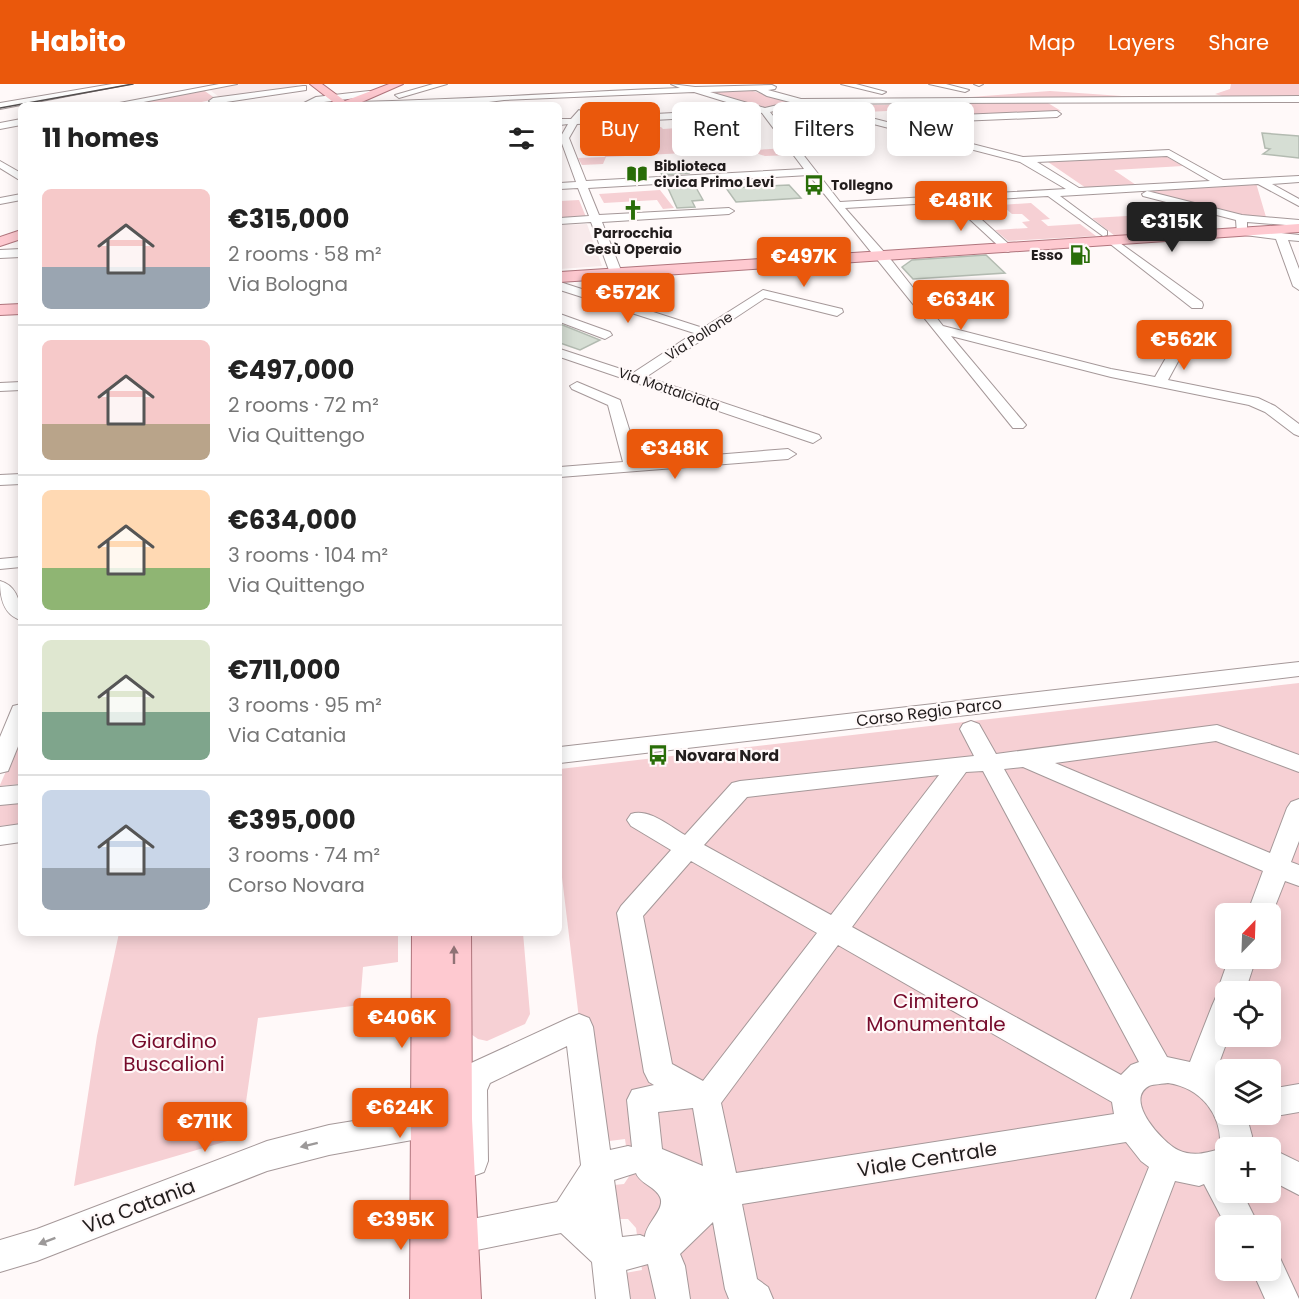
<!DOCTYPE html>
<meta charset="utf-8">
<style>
:root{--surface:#fff;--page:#f6f6f6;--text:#222;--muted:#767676;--line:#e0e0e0;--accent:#ea580c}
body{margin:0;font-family:Poppins,sans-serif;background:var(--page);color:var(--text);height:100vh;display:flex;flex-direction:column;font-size:22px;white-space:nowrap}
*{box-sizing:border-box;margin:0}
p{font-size:20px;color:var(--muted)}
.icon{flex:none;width:33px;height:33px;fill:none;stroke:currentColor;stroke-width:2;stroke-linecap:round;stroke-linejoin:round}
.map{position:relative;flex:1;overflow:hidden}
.details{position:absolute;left:18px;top:18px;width:544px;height:834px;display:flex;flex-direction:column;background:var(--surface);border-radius:9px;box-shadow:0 3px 15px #0003}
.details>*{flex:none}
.guide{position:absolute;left:580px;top:18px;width:570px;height:54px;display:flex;gap:12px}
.needle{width:39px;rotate:23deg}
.fabs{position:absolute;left:1215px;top:819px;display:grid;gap:12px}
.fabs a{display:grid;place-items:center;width:66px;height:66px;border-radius:9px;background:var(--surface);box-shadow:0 3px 15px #0003;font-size:30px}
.price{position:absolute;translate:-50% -51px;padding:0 14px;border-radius:6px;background:var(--accent);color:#fff;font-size:20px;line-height:39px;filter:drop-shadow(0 2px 3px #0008)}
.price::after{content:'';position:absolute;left:50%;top:36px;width:18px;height:14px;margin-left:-9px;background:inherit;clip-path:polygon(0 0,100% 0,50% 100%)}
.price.on{background:#222;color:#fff}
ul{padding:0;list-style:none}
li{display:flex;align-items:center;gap:18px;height:150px;padding:0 24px}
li+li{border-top:2px solid var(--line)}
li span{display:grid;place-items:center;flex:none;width:168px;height:120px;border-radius:9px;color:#555}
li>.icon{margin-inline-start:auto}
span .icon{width:72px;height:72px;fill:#fffc;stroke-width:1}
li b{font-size:26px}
h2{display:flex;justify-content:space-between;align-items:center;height:72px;padding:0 24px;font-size:26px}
.tag{padding:0 21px;border-radius:9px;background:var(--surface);box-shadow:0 3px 15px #0003;font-size:21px;line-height:54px}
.tag.on{background:var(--accent);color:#fff}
header{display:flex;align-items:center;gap:36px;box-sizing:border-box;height:84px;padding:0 30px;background:var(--accent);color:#fff}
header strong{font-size:28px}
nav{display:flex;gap:33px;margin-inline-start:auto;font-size:21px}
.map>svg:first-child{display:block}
</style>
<header>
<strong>Habito</strong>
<nav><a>Map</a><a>Layers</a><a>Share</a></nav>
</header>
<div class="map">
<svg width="1299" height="1215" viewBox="0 0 1299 1215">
<rect width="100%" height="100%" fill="#fff9f9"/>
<path fill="#f8eaeb" d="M237 0H296L301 4 222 15 207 4Z
M587 140 602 182 560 185V141Z"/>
<path fill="#f6d0d4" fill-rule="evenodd" d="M1231 0H1299V12H1222L1215 10 1230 5Z
M202 5 216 15 187 21H117Z
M749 6 791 18 765 25 702 7Z
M1050 7 1136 13 957 14Z
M946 19H1048L1061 27 961 32Z
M925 20 931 25 865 28 870 33 830 22Z
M732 39 737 42 755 66 787 64 792 71 765 72 746 66 606 73 603 80 582 81 578 74 605 73 597 53 601 46 661 43 663 45 678 44 677 42Z
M1164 71 1183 82 1114 86 1136 101 1086 104 1048 78Z
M1256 99 1266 133 1238 131 1145 106Z
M660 106 674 124 663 125 657 116 604 119 599 110Z
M579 116 586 133 560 135V117Z
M1031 119 1050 135 1041 136 1048 142 1080 140 1096 152 1008 157 995 146 1028 144 1022 138 1030 137 1022 130H1012L1006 125 991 126 986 122Z
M1144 131 1167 148 1115 152 1092 134Z
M1299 599V1215H617L614 1191 642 1186 636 1144 628 1135H616L614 1101 624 1100 630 1091 625 1055 594 1059 560 777V685ZM1226 830H1270V874H1226ZM1226 908H1270V952H1226ZM1226 986H1270V1030H1226ZM1226 1064H1270V1108H1226ZM1226 1142H1270V1186H1226Z
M21 653V700L0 702V701Z
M21 719V740L0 742V721Z
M119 849H398V878L363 883 360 921 258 934 241 1053 74 1102 97 952Z
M462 849H523L530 930 525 940 487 957 478 955 468 948Z"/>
<path fill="#d6ded4" stroke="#b3bbb1" stroke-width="1.5" d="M1262 49 1299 52V74L1263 70 1270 65 1265 64Z
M686 83 689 89 662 91 659 85Z
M694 100 703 116 692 117 695 123 677 124 667 102Z
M789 101 801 114 736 118 726 104Z
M986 171 1005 189 913 195 902 183 912 176Z
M560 240 600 256 580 266 560 259Z"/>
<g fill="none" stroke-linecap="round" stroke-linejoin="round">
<g stroke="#a59899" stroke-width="2">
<path id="minor" d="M112 0H130L0 25V19Z
M219 0H237L128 21H109Z
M433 0H447L399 14 395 11Z
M671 0 695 3 772 1 776 3 775 5 768 6 801 15 1299 12V18L945 19 960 31 1057 27 1061 30 1057 33 958 37 935 19 817 20 1023 73 1169 66 1223 96 1299 92V98L1272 100 1299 115V122L1258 100 1060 112 1107 147V151L1103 152 1048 112 961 117 1012 163 1014 165 1008 168 1004 167 951 118 845 124 892 177 943 242 1111 285 1155 293 1175 258H1185L1187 261 1168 296 1258 314 1275 322 1299 340V352L1294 350 1265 328 1249 321 1111 293 951 252 1026 341 1023 344H1013L809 91 588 104 599 131 729 124 734 127 729 130 602 138 622 189 616 193 610 189 591 138 560 140V134L589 132 578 104 560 105V99L576 98 560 54 568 40 560 41V35H571L579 26 583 29 580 34 749 25 753 28 749 31 577 40 569 54 586 97 804 85 762 29 694 8 504 16 466 21H349L353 18C462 16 571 8 680 4ZM756 6 767 12 790 18 765 24 710 8ZM800 21 1020 78 1066 105 840 118 770 28ZM1167 72 1210 97 1079 104 1037 78Z
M841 0H856L886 8 882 10Z
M929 0H946L969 6 965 8Z
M974 0H983L979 2Z
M303 2H306V6L213 20 209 17 213 14Z
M369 7 372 8V12L300 21 316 13Z
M21 35V41L0 45V39Z
M0 77 21 89V97L0 84Z
M1147 107 1242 131 1299 136V142L1247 138V145L1299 151V157L1288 156 1299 185V206L1293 202 1276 155 1237 150 1236 136 1143 112 1142 110Z
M21 110V116L0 120V114Z
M1113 154 1202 218 1203 221 1202 224H1192L1109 159 1107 157Z
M21 165V173L0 174V166Z
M560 198 703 244 763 206 842 225 843 228 837 232 765 214 646 293 819 351 821 354 813 359 807 357 560 273V265L633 289 694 249 560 206Z
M560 230 610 248 612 251 605 255 560 238Z
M21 298V306L0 307V299Z
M577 298 620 316 639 377 788 365 796 370 788 375 560 393V383L623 378 608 321 572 305 570 302Z
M21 390V400L0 401V391Z
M21 473V483L0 485V475Z
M0 497C18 502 21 520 21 536 3 531 0 513 0 497Z
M1299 578V592L560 679V663Z
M21 620V655L8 687 0 689V653L13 622Z
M971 637 979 640 996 670 1217 641 1299 671V688L1216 657 1055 679 1270 769 1287 724 1291 718 1299 715V757L1291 778 1299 781V802L1285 797 1270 835V830H1247L1263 787 1023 683 1004 685 1167 973 1190 978 1212 922 1216 913 1219 912 1217 908 1229 874H1256L1245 908H1226V952H1229L1215 990 1226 999V1030H1246L1252 1052 1250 1064H1226V1108H1242L1259 1142H1226L1204 1100 1199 1102 1175 1097 1130 1215H1096L1149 1083 1141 1077 1126 1058 742 1120 757 1195 768 1203 773 1215H729L725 1205 713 1138 680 1170 685 1182 690 1215H656L648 1180 626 1186 630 1215H596L592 1178 561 1149 457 1170 445 1166 441 1154 445 1142 457 1138 557 1118 581 1081 567 962 490 999 487 1006 488 1077 484 1088 473 1092 462 1088 458 1077 457 1006 469 980 569 934 579 930 589 934 593 943 610 1066 628 1062 632 1063 627 1016 632 1006 654 1001 649 998 644 988 617 829 621 822 671 766 631 742 627 736 631 730C649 724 669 742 685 751L732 699 740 697 974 672 960 645 963 640ZM983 687 1139 978 1131 981 1121 991 852 843 966 688ZM939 691 831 831 704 761 747 713ZM691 777 817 849 703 997 672 980 643 832ZM838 861 1112 1018 1114 1030 736 1089 721 1019ZM1168 999C1202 1004 1223 1032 1220 1065 1206 1069 1193 1073 1178 1066 1163 1059 1123 1016 1149 1002 1154 1000 1163 1000 1168 999ZM693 1024 703 1082 662 1065 658 1028ZM636 1089C640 1100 655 1102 660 1113 666 1125 645 1140 645 1153L640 1151 622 1153 614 1096Z
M21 701V719L0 721V703Z
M21 740V758L0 761V743Z
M1299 1000V1028L1270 1033 1263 1030H1270V1005Z
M440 1023 451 1027 455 1037 451 1047 440 1051 329 1071 267 1087 37 1177 0 1188V1156L37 1145 267 1057 329 1041Z
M1270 1064 1299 1078V1111L1270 1096Z
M1270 1170 1280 1174 1299 1215H1265L1252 1186H1270Z"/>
</g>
<g stroke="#b0757d" stroke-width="2">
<path id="major" d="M310 0H322L345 17 389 0H403L355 21H337Z
M1299 140V148L560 198V188Z
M21 146V155L0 162V153Z
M21 220V230L0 231V221Z
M412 849H471L472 1035 481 1215H410Z"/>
</g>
<use href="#minor" fill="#fff" fill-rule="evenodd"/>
<use href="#major" fill="#fec9d0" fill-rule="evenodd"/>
<path stroke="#544f4f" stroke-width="1.5" d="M0 24 133 0"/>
</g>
<defs><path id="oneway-solid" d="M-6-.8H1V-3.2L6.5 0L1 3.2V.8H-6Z" transform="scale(1.5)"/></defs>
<use fill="#907376" href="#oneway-solid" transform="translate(454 871) rotate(-90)"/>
<g fill="#9c9999">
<use href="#oneway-solid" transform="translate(309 1061) rotate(166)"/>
<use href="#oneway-solid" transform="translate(47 1157) rotate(159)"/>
</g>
<defs>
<g id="library-bare" transform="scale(1.62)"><path d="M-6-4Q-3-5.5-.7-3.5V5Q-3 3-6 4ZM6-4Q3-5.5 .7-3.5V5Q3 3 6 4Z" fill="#296d08" stroke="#fff9f9" stroke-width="2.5" paint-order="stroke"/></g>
<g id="bus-bare" transform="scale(1.62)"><path d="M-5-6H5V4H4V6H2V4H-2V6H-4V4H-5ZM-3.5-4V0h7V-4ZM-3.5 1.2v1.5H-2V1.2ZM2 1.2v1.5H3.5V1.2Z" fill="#296d08" stroke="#fff9f9" stroke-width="2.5" paint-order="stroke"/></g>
<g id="church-bare" transform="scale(1.62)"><path d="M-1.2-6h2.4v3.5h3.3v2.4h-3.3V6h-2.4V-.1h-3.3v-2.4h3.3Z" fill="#296d08" stroke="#fff9f9" stroke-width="2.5" paint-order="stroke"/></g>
<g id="fuel-bare" transform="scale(1.62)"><path d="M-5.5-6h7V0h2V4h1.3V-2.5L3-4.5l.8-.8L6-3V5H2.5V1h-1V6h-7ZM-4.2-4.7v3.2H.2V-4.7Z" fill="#296d08" stroke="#fff9f9" stroke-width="2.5" paint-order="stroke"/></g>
</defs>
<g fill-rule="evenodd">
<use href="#library-bare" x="637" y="90"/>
<use href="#bus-bare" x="814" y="101"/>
<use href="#church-bare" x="633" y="126"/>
<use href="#fuel-bare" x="1080" y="171"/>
<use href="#bus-bare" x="658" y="671"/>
</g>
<g text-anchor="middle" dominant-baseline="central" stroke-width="4.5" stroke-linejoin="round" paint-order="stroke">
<g font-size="14" font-weight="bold" fill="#221d1d" stroke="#fff9f9" text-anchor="start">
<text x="654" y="82">Biblioteca<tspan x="654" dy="16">civica Primo Levi</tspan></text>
<text x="831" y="101">Tollegno</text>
<text x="633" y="149" text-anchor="middle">Parrocchia<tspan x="633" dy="16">Gesù Operaio</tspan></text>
<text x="1063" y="171" text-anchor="end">Esso</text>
</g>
<g font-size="14" fill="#221d1d" stroke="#fff9f9">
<text transform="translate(699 252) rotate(-33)">Via Pollone</text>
<text transform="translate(669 305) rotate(19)">Via Mottalciata</text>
</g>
<g font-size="16" fill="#221d1d" stroke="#fff9f9">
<text transform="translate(929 628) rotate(-7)">Corso Regio Parco</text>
</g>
<g font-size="16" font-weight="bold" fill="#221d1d" stroke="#fff9f9" text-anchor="start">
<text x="675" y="671">Novara Nord</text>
</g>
<g font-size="20" fill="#760a2b" stroke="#fff9f9">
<text x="936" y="917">Cimitero<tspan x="936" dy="23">Monumentale</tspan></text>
<text x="174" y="957">Giardino<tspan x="174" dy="23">Buscalioni</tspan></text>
</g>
<g font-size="20" fill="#221d1d" stroke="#fff9f9">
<text transform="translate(927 1075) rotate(-9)">Viale Centrale</text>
<text transform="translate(139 1122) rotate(-21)">Via Catania</text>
</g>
</g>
</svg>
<div class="fabs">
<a><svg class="needle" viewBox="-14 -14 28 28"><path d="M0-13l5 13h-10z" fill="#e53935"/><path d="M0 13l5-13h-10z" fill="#767676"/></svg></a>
<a><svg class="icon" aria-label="locate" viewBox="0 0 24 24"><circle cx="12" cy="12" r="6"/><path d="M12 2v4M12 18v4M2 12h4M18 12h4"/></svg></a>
<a><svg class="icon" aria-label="layers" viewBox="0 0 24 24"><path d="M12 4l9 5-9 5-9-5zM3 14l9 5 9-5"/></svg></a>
<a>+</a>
<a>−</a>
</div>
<b class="price" style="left:961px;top:148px">€481K</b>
<b class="price on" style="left:1172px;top:169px">€315K</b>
<b class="price" style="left:804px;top:204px">€497K</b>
<b class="price" style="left:628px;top:240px">€572K</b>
<b class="price" style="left:961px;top:247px">€634K</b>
<b class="price" style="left:1184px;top:287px">€562K</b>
<b class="price" style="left:675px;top:396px">€348K</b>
<b class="price" style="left:402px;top:965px">€406K</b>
<b class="price" style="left:400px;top:1055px">€624K</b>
<b class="price" style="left:205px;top:1069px">€711K</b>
<b class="price" style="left:401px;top:1167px">€395K</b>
<div class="guide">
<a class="tag on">Buy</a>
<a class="tag">Rent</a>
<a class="tag">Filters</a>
<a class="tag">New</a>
</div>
<section class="details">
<h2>11 homes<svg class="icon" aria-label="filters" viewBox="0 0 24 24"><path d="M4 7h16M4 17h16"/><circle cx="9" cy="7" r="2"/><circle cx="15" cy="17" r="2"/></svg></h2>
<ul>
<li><span style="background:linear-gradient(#f6c9c9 65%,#9aa5b1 0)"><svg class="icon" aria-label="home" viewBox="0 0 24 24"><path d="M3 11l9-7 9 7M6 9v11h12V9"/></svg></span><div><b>€315,000</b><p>2 rooms · 58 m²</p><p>Via Bologna</p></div></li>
<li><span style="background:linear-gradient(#f6c9c9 70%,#b9a48a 0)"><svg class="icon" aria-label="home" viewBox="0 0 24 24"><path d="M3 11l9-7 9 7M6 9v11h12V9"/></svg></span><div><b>€497,000</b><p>2 rooms · 72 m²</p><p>Via Quittengo</p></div></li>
<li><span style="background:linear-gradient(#ffd9b3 65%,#8fb573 0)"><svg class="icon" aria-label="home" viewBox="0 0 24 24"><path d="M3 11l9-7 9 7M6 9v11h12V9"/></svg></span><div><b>€634,000</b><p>3 rooms · 104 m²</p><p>Via Quittengo</p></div></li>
<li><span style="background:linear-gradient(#dfe7d0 60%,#7fa58c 0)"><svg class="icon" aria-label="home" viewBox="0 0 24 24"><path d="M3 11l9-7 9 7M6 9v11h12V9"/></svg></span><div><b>€711,000</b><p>3 rooms · 95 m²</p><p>Via Catania</p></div></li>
<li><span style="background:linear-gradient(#c9d6e8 65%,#9aa5b1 0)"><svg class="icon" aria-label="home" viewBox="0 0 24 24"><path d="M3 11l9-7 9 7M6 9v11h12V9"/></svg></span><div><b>€395,000</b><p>3 rooms · 74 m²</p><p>Corso Novara</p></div></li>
</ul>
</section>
</div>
